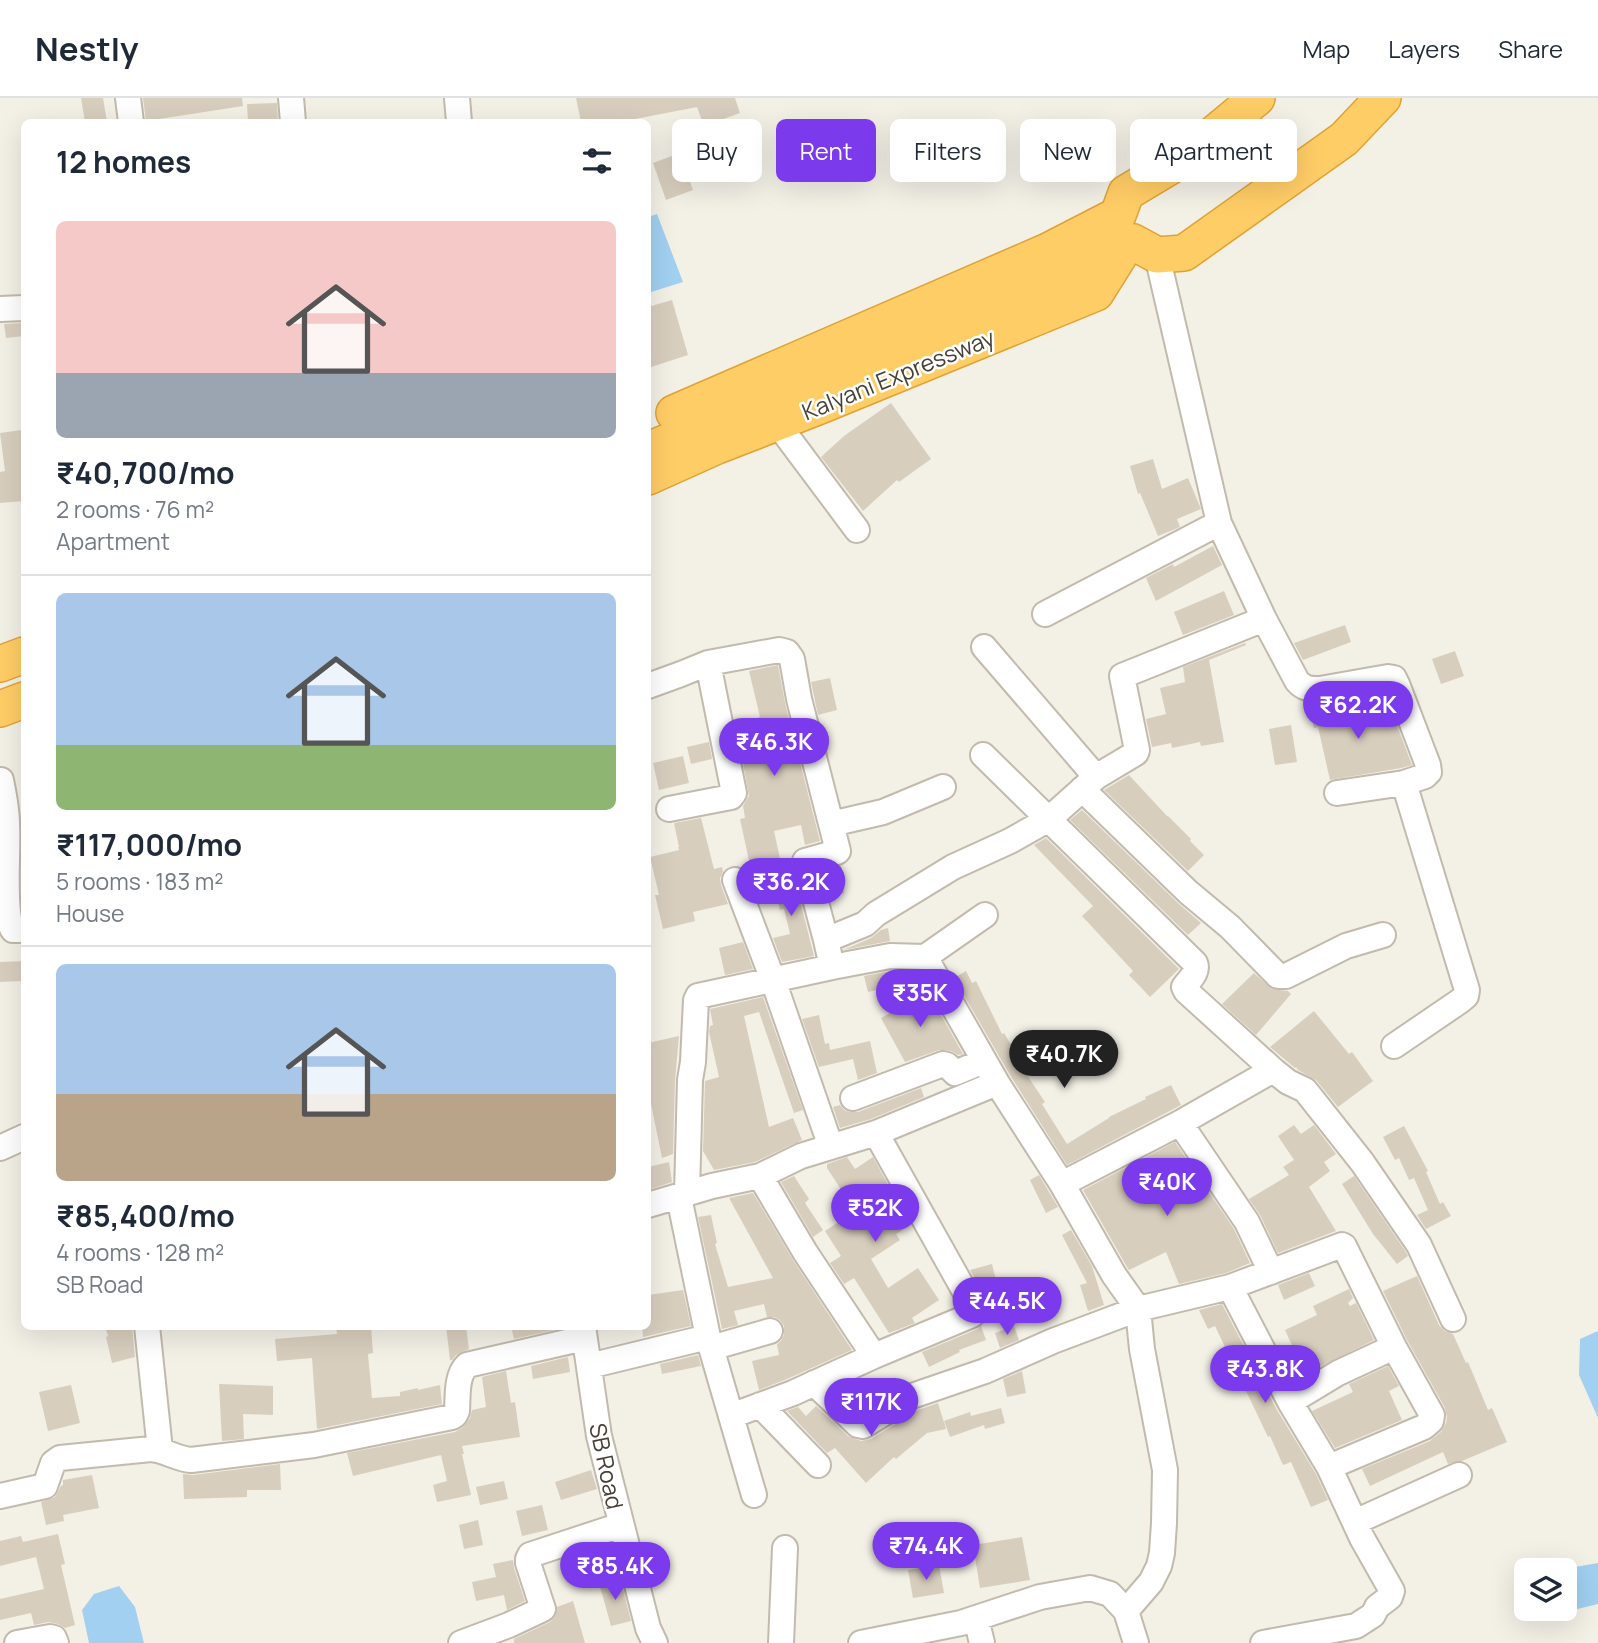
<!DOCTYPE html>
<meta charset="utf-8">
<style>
:root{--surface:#fff;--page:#f6f6f7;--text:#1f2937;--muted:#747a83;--line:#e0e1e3;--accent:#7c3aed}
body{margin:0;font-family:Manrope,sans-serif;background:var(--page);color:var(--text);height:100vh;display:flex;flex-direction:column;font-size:26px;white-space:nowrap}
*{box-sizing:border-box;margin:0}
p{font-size:23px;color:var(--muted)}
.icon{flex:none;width:38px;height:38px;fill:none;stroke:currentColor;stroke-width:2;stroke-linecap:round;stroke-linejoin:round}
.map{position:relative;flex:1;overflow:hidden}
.panel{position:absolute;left:21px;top:21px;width:630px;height:1211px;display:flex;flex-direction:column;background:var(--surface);border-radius:10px;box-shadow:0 7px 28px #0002}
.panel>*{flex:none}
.hud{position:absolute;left:672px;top:21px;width:665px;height:63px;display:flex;gap:14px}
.controls{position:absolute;left:1514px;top:1460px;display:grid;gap:14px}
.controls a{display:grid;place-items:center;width:63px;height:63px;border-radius:10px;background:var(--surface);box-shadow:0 7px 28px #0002;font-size:35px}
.price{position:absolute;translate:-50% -60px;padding:0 16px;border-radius:24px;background:var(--accent);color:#fff;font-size:23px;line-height:46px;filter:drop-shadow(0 2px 4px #0008)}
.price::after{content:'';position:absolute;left:50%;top:42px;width:21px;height:16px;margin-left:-10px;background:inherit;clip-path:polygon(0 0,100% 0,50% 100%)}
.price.active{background:#222;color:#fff}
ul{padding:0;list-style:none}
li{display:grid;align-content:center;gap:14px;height:371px;padding:0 35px}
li+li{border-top:2px solid var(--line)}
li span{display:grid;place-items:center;height:217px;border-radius:10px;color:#555}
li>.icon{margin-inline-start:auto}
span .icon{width:126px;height:126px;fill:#fffc;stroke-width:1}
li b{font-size:30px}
h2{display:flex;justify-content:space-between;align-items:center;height:84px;padding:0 35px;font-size:30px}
.pill{padding:0 24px;border-radius:10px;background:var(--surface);box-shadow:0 7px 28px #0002;font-size:24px;line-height:63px}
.pill.active{background:var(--accent);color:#fff}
header{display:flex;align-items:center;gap:42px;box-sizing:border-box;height:98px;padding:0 35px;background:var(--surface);border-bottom:2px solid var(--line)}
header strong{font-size:33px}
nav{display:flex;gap:38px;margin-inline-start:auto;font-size:24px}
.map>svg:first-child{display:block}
</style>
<header>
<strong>Nestly</strong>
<nav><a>Map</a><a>Layers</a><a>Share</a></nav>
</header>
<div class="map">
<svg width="1598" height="1545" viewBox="0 0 1598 1545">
<rect width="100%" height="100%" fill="#f3f0e6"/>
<path fill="#a1d0f1" d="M657 116 683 184 648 195V119Z
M1598 1233V1320L1579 1277 1580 1241Z
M1598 1465V1506L1565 1514 1547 1510H1564V1472H1546L1551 1467 1575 1469Z
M119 1488 135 1509 144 1545H89L82 1512 94 1496Z"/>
<path fill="#d8cebe" d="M81 0H103L107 24H85Z
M143 0H242L243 8 146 23Z
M576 0H735L740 15 704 28 697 9 630 22V24H581Z
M277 5 278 24H248L247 6Z
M1034 27 1070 71 1050 84 1026 37Z
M680 55 693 92 666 102 653 65Z
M672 202 688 257 648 270V209Z
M24 225V238L6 240 4 226Z
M891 305 931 361 899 384 897 382 863 413 821 359 844 338Z
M22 332 24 355V403L0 405V374L5 373 0 335Z
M1153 361 1162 391 1188 380 1201 411 1177 421 1180 429 1158 438 1140 395 1138 396 1130 368Z
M1213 448 1222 467 1156 503 1146 480 1173 466 1174 469Z
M1224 493 1234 517 1183 537 1174 514Z
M1345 527 1351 544 1303 562 1294 545Z
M1245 545 1246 547 1209 562 1224 644 1201 648 1200 644 1172 650 1171 645 1152 649 1146 621 1166 616 1160 590 1185 584 1183 569Z
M1455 553 1464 578 1441 586 1432 561Z
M778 567 785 605 820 743 805 747 801 727 774 733 781 765 751 772 740 721 745 720 743 708 749 698 743 666 767 661 757 620 760 619 749 573Z
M830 580 837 612 818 617 811 584Z
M1352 601 1357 622 1392 614 1412 667 1401 670 1330 682 1318 629 1314 630 1308 605 1322 606Z
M1291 627 1297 664 1275 667 1269 631Z
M709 644 712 661 691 666 687 649Z
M683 658 689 685 659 692 653 665Z
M1129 677 1167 718H1168L1191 741 1190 743 1204 757 1188 773 1104 692Z
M1082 712 1178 805 1201 825 1188 837 1070 722Z
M701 720 714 771 722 769 723 774 720 780 721 787 728 806 693 814 695 823 663 831 655 797H659L650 759 679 752 678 749H679L674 725Z
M1046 740 1179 871 1150 899 1129 877 1133 873 1082 818 1093 808 1034 747Z
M791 767 814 858 782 864 773 840 790 836 784 811 780 812 771 771Z
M841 768 843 775H840L844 795 830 798 823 773Z
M888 830 890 843 843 852 871 840 881 832Z
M743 844 753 871 725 877 719 850Z
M24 863V883L0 884V864Z
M891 873 895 888 868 894 864 878Z
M966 873 972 885 976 883 1002 936 1004 935 1025 970 1023 971 1045 1004 1042 1006 1067 1046 1109 1020V1019L1146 1001 1145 999 1171 987 1181 1007 1067 1067 1010 977 954 880Z
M1254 875 1272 891 1288 893 1291 896 1256 937 1222 906Z
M928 894 963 956 958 957 951 953 939 952 905 964 881 920Z
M763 899 803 1012 794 1015 759 914 744 918 769 1029 793 1020 802 1042 755 1064 714 1072 703 1053 705 983 719 979 709 934 710 928 713 927 710 911Z
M1314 913 1349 956 1352 954 1373 983 1338 1009 1316 982 1298 972 1296 969 1295 970 1270 949Z
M819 917 825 946 829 945 830 952 870 943 877 975 858 982 853 961 819 969 802 921Z
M679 938 675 982 673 1056 662 1060 648 991V988L651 987 648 971V945Z
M921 990 924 999 871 1021 840 1030 833 1009 840 1007 844 1012 850 1014H858Z
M1294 1027 1301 1036 1314 1027 1336 1056 1324 1064 1330 1073 1309 1089 1336 1133 1278 1155 1260 1117 1249 1101 1289 1077 1283 1069 1294 1062 1278 1038Z
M1404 1028 1428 1073 1426 1074 1440 1106 1443 1104 1451 1118 1426 1131 1417 1117 1428 1112 1414 1080 1409 1082 1399 1060 1395 1062 1383 1039Z
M1175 1044 1234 1131 1250 1165 1226 1175 1179 1186 1166 1154 1129 1172 1127 1169 1083 1092Z
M847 1059 855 1071 873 1059 910 1127 896 1136 900 1142 871 1161 888 1190 918 1170 939 1202 912 1220 915 1225 889 1235 854 1180 844 1186 830 1165 841 1158 825 1133 855 1113 827 1070V1066Z
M669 1064 672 1084 648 1092V1069Z
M1039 1077 1058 1109 1046 1115 1030 1082Z
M794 1078 809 1101 805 1105 823 1132 813 1139 781 1084Z
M1354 1078 1406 1154 1408 1158 1397 1166 1373 1136 1342 1086Z
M753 1095 793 1162 852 1252 787 1281 759 1292 752 1263 779 1257 777 1246 781 1243 784 1237V1228L780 1222 774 1219H767L764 1206 734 1213 738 1227 722 1231 698 1119 711 1117 717 1145 715 1146 728 1189 773 1180 729 1100Z
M1071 1132 1092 1168 1104 1207 1088 1213 1080 1187 1087 1185 1062 1137Z
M992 1166 997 1186 981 1191 970 1172Z
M1309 1175 1315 1188 1284 1202 1278 1187Z
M1417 1178 1439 1227 1445 1233 1453 1236 1466 1265 1468 1264 1488 1312 1492 1310 1507 1344 1462 1363 1448 1366 1443 1354 1370 1388 1362 1371 1430 1343 1441 1334 1446 1325 1447 1319 1445 1310 1407 1242 1383 1193Z
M1349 1191 1353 1200 1348 1205 1350 1208 1356 1205 1374 1242 1305 1276 1285 1232 1317 1217 1313 1208Z
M683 1192 691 1228 643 1239 642 1228H648V1197Z
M1222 1206 1277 1312 1316 1376 1328 1402 1311 1409 1291 1364 1283 1367 1270 1338 1268 1339 1215 1228 1208 1231 1199 1212Z
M105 1228H132L135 1259 112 1265 106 1239 108 1238Z
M336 1228H371L373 1255 368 1256 372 1300 400 1298V1294L418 1290V1292L440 1287 442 1306 317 1331 312 1260 277 1263 275 1241 337 1236Z
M446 1228H466L469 1251 456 1257 452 1262H450Z
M511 1228H562L563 1230 514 1241Z
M981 1228 986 1242 959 1252 960 1254 929 1269 922 1254 978 1231Z
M1014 1228 1019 1242 1000 1250 995 1235Z
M698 1257 701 1268 662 1276 660 1266Z
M568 1259 570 1274 533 1281 531 1268Z
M1388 1268 1399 1288 1389 1293 1402 1322 1335 1350 1312 1313 1353 1294 1349 1286Z
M506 1273 511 1305 515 1304 520 1339 462 1348 464 1356H462L471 1397 437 1404 433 1387 447 1383 441 1357 353 1378 347 1355 455 1334 463 1329 470 1320 472 1312 486 1309 482 1279Z
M1022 1273 1026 1295 1007 1299 1003 1281Z
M874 1284 885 1297 863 1311 840 1290 849 1286 859 1297Z
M219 1286 273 1288V1317L243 1316 244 1341 222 1343Z
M71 1287 80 1325 48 1333 39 1294Z
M938 1305 946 1331 927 1335 896 1361 894 1359 866 1385 835 1350 827 1355 787 1313 798 1309 806 1318 816 1308 848 1338 861 1343 871 1341 918 1312Z
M1001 1310 1005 1325 985 1331 984 1327 950 1339 944 1323 970 1314 971 1318Z
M280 1366 281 1392H247V1399L184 1401 183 1376 193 1377Z
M591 1372 597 1391 561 1402 555 1384Z
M92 1377 99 1410 63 1417 64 1423 46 1427 41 1404 55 1399 61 1388 63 1387V1382Z
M504 1383 508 1401 480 1407 476 1389Z
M542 1407 548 1432 522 1438 516 1413Z
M478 1422 483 1447 464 1451 459 1427Z
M58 1436 65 1466 61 1467 75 1527 65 1530 58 1526 48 1524 34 1527 31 1515 0 1522V1501L44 1491 36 1459 0 1468V1443L21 1438 23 1444Z
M1022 1439 1030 1482 980 1490 973 1447Z
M513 1462 514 1470 525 1503 507 1512 504 1497 476 1503 472 1484 496 1479 493 1466Z
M939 1467 944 1495 913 1500 908 1472Z
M620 1479 631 1523 611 1528 599 1485Z
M573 1503 585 1545H514V1541L550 1524 555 1519 557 1509Z"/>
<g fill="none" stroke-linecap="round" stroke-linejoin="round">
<g stroke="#c2baac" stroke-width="28">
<path id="minor" d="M128 0 131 24
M291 0 293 24
M457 0 459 24
M1157 157 1219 425 1264 521 1297 583C1304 591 1310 591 1320 591L1388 579 1394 580 1397 586 1428 667 1429 674 1425 678 1404 685 1467 892 1466 898 1460 903 1394 948
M0 211 24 210
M777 325 857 432
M1045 516 1219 425
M984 549 1096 679
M648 588 681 576 708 565 779 552 787 554 792 561 799 601 838 753 837 754 805 763 826 842 832 869 890 858 925 859 997 985 1062 1086 1114 1177 1138 1211 1142 1251 1165 1372 1164 1425 1162 1455 1159 1468 1151 1484 1126 1513
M983 657 1195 865C1199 874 1189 882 1184 889L1186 893 1273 972 1288 984 1305 992 1362 1064 1419 1147 1453 1221
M1 682C4 697 7 711 7 726 9 750 2 816 13 832H24
M1082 691 1188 794 1230 829 1278 878H1286L1346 848 1383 837
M1337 695 1404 685
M669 711 731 699 734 695 708 565
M831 726 883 714 943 689
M735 782 773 882 831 1049
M826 842 865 826 876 816 953 769 1010 743 1049 721 1096 679 1136 655 1137 652 1122 578 1264 521
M925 859 985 817
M853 1000 943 966 947 967 955 975 984 963
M1180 1025 1247 1124 1271 1174
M0 1050 24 1039
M760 1078 805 1154 874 1258
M1062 1086 1180 1025 1273 972
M687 1095 690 982 693 964 696 902 698 898 832 869
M679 1099 708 1239 754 1397
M648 1107 712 1088 760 1078 801 1058 876 1035 997 985
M1230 1189 1290 1304 1329 1369 1362 1440 1392 1493 1390 1499 1377 1509 1373 1517 1356 1528 1263 1545
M147 1228 160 1352
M583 1228 599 1338 648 1530 655 1545
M711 1250 770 1233
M589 1268 708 1239
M814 1285 858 1327 863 1328 912 1298 985 1273 1053 1243 1138 1211 1230 1189 1342 1147 1344 1148 1394 1249 1432 1317 1431 1323 1424 1329 1329 1369
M1290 1304 1338 1275 1394 1249
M760 1307 818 1367
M731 1318 793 1295 874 1258 972 1217 974 1213 973 1208 876 1035
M0 1398 45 1388 53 1365 60 1360 151 1351C165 1352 177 1361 191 1362L314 1347 452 1319 455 1317 457 1313C458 1298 456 1278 467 1267L584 1240
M1355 1424 1459 1377
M976 1520 982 1545
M17 1545 50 1539 54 1540 56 1545
M461 1545 509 1527 543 1511 528 1465V1461L530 1457 621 1427
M781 1545 785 1450
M861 1545 961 1525 1040 1499 1090 1490 1110 1496 1126 1513 1136 1545"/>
</g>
<g stroke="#e0a234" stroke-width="38">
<path id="highway" d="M674 315 1048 153 1118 117 1126 95 1186 59 1257 0
M648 352 1056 183 1133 144 1157 157 1184 155 1344 41 1383 0
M648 379 717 348 820 308 1096 195 1126 147
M0 566 24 557
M0 611 24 602"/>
</g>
<use href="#minor" stroke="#fff" stroke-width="24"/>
<use href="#highway" stroke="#ffcd66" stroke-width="35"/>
</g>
<g text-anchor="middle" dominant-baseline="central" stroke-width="5" stroke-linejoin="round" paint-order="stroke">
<g font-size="23" fill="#464035" stroke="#fff">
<text transform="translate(898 276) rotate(-22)">Kalyani Expressway</text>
<text transform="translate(607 1368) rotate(78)">SB Road</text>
</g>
</g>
</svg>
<div class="controls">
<a><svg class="icon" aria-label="layers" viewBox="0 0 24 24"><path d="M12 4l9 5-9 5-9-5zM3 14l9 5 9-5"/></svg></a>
</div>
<b class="price" style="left:1358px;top:643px">₹62.2K</b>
<b class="price" style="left:774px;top:680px">₹46.3K</b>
<b class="price" style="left:791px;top:820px">₹36.2K</b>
<b class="price" style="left:920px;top:931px">₹35K</b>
<b class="price active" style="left:1064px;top:992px">₹40.7K</b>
<b class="price" style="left:1167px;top:1120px">₹40K</b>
<b class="price" style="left:875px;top:1146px">₹52K</b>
<b class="price" style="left:1007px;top:1239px">₹44.5K</b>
<b class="price" style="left:1265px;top:1307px">₹43.8K</b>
<b class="price" style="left:871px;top:1340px">₹117K</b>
<b class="price" style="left:926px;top:1484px">₹74.4K</b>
<b class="price" style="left:615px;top:1504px">₹85.4K</b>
<div class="hud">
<a class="pill">Buy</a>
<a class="pill active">Rent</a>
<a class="pill">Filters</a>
<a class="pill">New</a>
<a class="pill">Apartment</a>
</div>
<section class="panel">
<h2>12 homes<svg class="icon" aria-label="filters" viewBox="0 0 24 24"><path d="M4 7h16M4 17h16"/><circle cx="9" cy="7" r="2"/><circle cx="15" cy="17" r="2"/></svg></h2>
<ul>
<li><span style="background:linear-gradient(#f6c9c9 70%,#9aa5b1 0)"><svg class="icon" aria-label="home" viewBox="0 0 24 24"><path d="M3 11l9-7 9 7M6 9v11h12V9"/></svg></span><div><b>₹40,700/mo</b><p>2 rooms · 76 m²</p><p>Apartment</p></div></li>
<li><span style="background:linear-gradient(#a9c7e8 70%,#8fb573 0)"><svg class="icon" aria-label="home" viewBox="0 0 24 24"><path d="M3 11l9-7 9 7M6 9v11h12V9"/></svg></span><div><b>₹117,000/mo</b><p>5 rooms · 183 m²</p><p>House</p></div></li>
<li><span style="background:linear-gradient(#a9c7e8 60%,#b9a48a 0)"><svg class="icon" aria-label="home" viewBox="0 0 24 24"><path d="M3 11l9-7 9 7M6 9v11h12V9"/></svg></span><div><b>₹85,400/mo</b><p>4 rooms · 128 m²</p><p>SB Road</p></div></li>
</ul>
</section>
</div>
